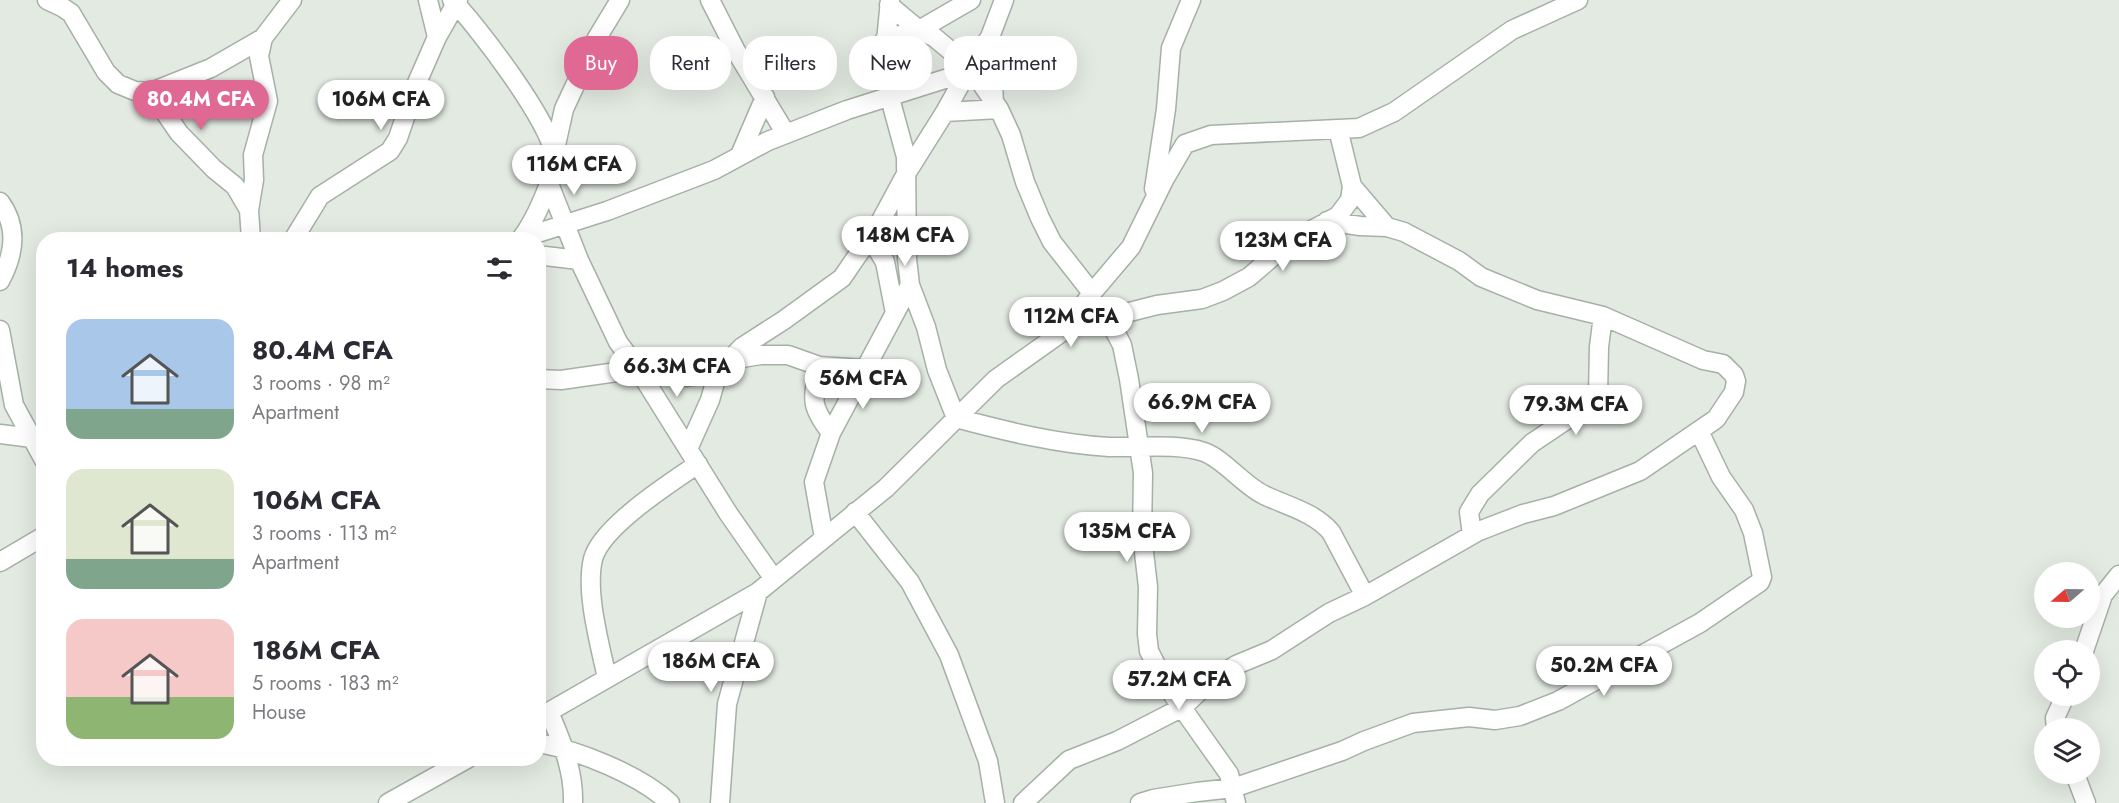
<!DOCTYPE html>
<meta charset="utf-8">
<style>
:root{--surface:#fff;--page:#f2f2f3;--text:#2b2b33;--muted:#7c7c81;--accent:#e06994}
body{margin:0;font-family:Jost,sans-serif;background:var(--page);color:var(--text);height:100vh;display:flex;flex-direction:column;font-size:22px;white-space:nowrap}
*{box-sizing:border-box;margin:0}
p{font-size:20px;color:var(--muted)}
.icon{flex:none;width:33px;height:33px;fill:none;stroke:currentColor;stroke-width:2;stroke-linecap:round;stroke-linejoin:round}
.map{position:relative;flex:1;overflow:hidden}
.details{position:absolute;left:36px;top:232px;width:510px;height:534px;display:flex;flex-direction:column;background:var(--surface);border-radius:24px;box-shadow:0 6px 24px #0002}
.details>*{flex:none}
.top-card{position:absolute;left:564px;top:36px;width:570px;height:54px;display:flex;gap:12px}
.needle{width:39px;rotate:250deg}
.buttons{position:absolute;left:2034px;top:562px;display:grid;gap:12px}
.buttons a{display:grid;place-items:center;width:66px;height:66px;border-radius:50%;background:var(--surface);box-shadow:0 6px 24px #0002;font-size:30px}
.price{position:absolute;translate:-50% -51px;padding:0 14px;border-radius:21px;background:#fff;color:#222;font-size:20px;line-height:39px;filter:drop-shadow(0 2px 3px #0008)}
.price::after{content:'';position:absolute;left:50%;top:36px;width:18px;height:14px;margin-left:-9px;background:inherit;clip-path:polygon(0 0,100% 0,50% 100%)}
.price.active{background:var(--accent);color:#fff}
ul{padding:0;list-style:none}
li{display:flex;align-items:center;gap:18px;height:150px;padding:0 30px}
li span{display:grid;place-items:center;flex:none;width:168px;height:120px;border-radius:18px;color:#555}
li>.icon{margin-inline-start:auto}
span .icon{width:72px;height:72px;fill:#fffc;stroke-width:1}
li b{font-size:26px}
h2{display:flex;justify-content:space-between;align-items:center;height:72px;padding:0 30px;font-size:26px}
.pill{padding:0 21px;border-radius:24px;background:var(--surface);box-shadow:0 6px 24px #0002;font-size:21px;line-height:54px}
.pill.active{background:var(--accent);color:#fff}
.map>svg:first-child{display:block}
</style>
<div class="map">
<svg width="2119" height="803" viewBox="0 0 2119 803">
<rect width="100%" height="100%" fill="#e2eae1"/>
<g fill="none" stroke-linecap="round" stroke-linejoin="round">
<g stroke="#a5b1a5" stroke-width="21">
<path id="street" d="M47 0 62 7 71 13 106 72 118 84 135 91 151 92 211 68 263 38
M428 0 437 37
M452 0C476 24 553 125 554 156 555 178 534 223 520 240
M710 0 736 51 786 134
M890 0 885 52 890 98 906 157 907 259 910 285 926 327 937 370 956 418C1005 431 1057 444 1109 447 1138 448 1177 443 1204 452 1224 459 1243 485 1264 495 1287 506 1314 512 1331 532L1365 596
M889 5 919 30 934 37 970 67 999 109 1011 135 1025 182 1040 218 1052 242 1092 293
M990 37 994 102
M885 39 919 30 971 0
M151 92 179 133 214 169 235 186 249 210
M945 112 999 109
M554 154 564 109 597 38 620 0
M740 155 765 97
M548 181 579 260 618 342 638 369 728 513 774 579
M1352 186 1387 227
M1154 189 1166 109 1171 48 1191 0
M0 202C19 228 14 255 0 281
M870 237 885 262 895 313
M522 238 607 211 714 170 768 141 847 110 967 72
M251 240 249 210 254 180 253 155 268 101 259 56 263 38 292 0
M293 240 320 196 390 151 398 138 416 85 437 37 458 0
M538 257 545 256 579 260
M1078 311 1102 319 1113 328 1122 345 1129 379 1143 473 1142 535 1148 587 1147 634 1149 651 1168 688 1229 774 1236 803
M1102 319 1157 305 1202 299 1223 291 1249 277 1291 241 1338 216 1350 200 1352 186 1338 129
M0 330 14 405 44 460
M729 360 761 355H788L819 366 864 369
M819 366C813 400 809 404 831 433
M538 379 561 380 638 369 687 377 718 372
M0 434 32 438
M688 449 710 400 718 372 742 347 784 320 842 278 879 224 906 174 945 112 970 67 990 37 1004 0
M855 512 910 582 949 655 988 761 995 803
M1472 535 1469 512 1480 494 1532 443 1593 402 1598 395 1599 347 1603 316
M824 538 814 482 831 433 910 285
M0 562 44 536
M2084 651 2103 595 2119 575
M607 678C600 645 585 592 593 559 601 527 670 483 698 464
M549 712C562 742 574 771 573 803
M538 718 758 592 886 488 996 379 1065 330 1092 293 1131 247 1164 180 1185 144 1211 135 1359 128 1394 112 1512 30 1578 0
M2056 729 2055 718 2065 696
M538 743C578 750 640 775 670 803
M2075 774 2086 803
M388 803 467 759
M720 803 727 704 758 592
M1023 803 1069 760 1117 741 1183 707 1207 684 1236 665 1272 650 1329 613 1365 596 1479 531 1523 514 1554 506 1640 471 1716 419 1734 392 1736 381 1734 375 1723 364 1703 360 1603 316 1537 300 1481 277 1459 261 1404 232 1387 227 1360 226 1327 221
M1140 803 1153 799 1197 792 1233 788 1342 751 1364 741 1413 723 1469 717 1495 720 1520 716 1558 701 1700 623 1760 582 1762 577 1753 533 1744 510 1721 477 1699 431"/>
</g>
<use href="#street" stroke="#fff" stroke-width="18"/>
</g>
</svg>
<div class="buttons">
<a><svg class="needle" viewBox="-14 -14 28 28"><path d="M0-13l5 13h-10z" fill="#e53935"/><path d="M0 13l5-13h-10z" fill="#7c7c81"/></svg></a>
<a><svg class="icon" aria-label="locate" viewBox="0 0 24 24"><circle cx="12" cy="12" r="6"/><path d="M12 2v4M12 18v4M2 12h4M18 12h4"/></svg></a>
<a><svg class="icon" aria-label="layers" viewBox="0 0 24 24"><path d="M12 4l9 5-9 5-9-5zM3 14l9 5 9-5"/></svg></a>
</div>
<b class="price active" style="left:201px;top:131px">80.4M CFA</b>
<b class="price" style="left:381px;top:131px">106M CFA</b>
<b class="price" style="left:574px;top:196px">116M CFA</b>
<b class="price" style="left:905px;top:267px">148M CFA</b>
<b class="price" style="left:1283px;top:272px">123M CFA</b>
<b class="price" style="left:1071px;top:348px">112M CFA</b>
<b class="price" style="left:677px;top:398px">66.3M CFA</b>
<b class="price" style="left:863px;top:410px">56M CFA</b>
<b class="price" style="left:1202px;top:434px">66.9M CFA</b>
<b class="price" style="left:1576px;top:436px">79.3M CFA</b>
<b class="price" style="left:1127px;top:563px">135M CFA</b>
<b class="price" style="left:711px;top:693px">186M CFA</b>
<b class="price" style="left:1604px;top:697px">50.2M CFA</b>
<b class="price" style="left:1179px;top:711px">57.2M CFA</b>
<div class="top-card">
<a class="pill active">Buy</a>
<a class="pill">Rent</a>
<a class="pill">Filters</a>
<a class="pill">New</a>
<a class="pill">Apartment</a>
</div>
<section class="details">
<h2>14 homes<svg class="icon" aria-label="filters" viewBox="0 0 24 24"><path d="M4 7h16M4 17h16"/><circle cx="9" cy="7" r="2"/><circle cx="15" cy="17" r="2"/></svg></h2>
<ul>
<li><span style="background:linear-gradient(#a9c7e8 75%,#7fa58c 0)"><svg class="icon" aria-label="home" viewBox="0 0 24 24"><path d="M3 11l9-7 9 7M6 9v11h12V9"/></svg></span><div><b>80.4M CFA</b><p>3 rooms · 98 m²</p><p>Apartment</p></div></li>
<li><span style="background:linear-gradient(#dfe7d0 75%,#7fa58c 0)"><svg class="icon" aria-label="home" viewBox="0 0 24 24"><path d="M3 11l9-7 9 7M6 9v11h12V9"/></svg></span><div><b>106M CFA</b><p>3 rooms · 113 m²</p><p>Apartment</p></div></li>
<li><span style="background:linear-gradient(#f6c9c9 65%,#8fb573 0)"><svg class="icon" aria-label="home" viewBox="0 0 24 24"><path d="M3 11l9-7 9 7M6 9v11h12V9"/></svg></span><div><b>186M CFA</b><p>5 rooms · 183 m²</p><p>House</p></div></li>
</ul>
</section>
</div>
